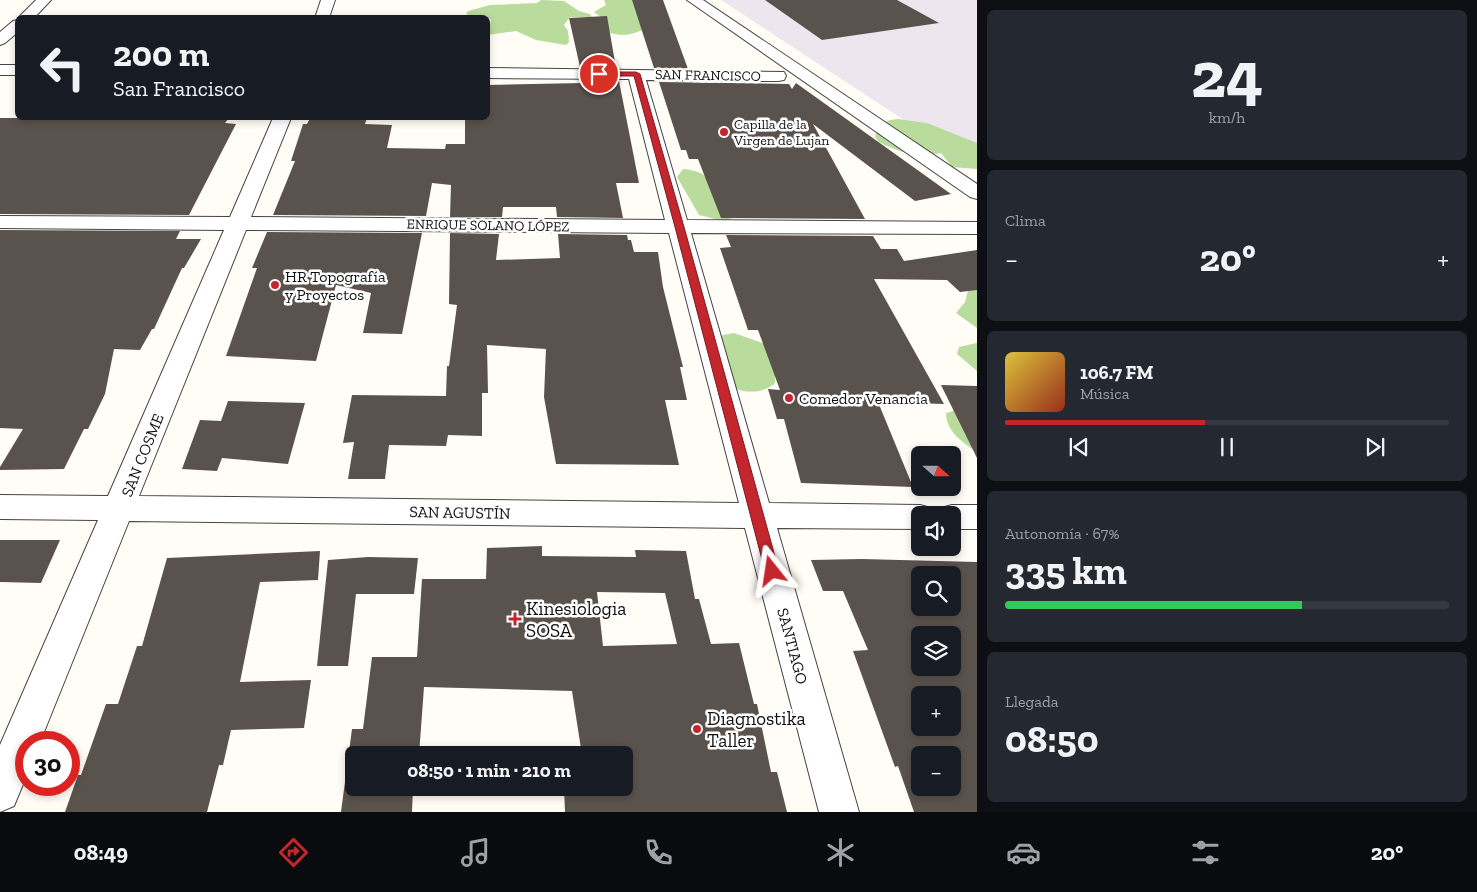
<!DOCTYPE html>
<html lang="es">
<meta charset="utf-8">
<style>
:root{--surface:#171b24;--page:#242831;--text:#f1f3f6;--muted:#9ea1a6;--line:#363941;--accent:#c4262e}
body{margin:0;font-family:"Zilla Slab",serif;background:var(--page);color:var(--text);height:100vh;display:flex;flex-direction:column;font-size:19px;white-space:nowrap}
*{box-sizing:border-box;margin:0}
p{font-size:16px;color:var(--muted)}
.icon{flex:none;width:28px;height:28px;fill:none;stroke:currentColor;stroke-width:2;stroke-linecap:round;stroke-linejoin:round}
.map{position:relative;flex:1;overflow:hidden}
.side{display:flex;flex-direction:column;gap:10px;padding:10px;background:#0d0f14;width:500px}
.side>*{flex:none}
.top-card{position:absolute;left:15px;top:15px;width:475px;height:105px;border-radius:8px;box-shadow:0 2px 8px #0003;background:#171b24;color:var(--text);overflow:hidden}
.needle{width:32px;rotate:111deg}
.tools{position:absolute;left:911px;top:446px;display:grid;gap:10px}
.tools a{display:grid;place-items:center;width:50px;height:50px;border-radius:8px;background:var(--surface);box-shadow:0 2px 8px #0003;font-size:25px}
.speed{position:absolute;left:15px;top:731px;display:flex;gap:10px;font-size:25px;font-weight:700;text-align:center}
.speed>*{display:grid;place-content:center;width:65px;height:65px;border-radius:50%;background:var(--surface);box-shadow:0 2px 8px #0003;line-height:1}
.speed .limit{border:8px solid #d22;background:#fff;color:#111}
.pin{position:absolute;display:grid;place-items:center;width:42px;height:42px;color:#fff;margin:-21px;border:2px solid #fff;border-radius:50%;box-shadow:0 1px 5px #0007}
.me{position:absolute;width:55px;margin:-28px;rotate:345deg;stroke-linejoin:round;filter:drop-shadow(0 0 4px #0008)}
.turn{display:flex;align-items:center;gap:18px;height:105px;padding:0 15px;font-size:22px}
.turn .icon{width:65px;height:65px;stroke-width:2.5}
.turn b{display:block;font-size:35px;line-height:42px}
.big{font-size:38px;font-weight:700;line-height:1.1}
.side .widget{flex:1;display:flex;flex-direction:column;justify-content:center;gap:8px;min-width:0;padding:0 18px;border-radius:8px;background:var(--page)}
.side .dial{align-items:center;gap:0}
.dial b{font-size:65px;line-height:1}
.song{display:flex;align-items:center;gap:15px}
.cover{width:60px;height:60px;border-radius:8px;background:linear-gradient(135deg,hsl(50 70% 55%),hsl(10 70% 35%))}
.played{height:5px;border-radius:2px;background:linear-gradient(90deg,var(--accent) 45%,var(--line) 45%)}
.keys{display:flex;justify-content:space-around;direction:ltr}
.heat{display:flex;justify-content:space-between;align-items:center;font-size:28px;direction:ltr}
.charge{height:8px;border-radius:4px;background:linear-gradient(90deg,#34c759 67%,var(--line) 0)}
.trip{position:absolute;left:345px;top:746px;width:288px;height:50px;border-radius:8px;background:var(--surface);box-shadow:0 2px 8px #0003;font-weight:700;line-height:50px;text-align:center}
.tabs{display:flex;height:80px;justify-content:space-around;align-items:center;background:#090b0e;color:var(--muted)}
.tabs .icon{width:35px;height:35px}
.tabs .current{color:var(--accent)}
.tabs b{font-size:22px;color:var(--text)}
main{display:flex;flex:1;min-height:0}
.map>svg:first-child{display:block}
.industrial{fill:#eee6ef}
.forest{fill:#b9dc9c}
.building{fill:#5a524d;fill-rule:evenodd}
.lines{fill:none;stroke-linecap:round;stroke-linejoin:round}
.street-casing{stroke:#444;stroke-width:2}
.street{fill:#fff;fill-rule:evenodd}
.route{fill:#c4262e;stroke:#7f191e}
.poi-dot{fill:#c4262e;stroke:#fff;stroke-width:2}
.labels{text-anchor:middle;stroke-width:5;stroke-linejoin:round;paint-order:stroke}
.far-street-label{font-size:14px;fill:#111;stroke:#fff}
.far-poi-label{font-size:14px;fill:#111;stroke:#fff;text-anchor:start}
.poi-label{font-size:16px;fill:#111;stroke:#fff;text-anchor:start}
.street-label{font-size:16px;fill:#111;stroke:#fff}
.near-poi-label{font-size:19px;fill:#111;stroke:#fff;text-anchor:start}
</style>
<main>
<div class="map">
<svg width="977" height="812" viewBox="0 0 977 812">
<rect width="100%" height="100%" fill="#fffdf5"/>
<!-- industrial -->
<polygon class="industrial" points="721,0 977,0 977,168"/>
<!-- forest -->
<g class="forest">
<polygon points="541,0 564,1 579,11 590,14 592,17 570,17 564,25 568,31 569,42 566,45 536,40 516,31 488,35 488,27 490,25 491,19 475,17 466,14 468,11 490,5 537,3"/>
<path d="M604,0H640L649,27C635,34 625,37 610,33L606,21L594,12L606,5Z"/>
<path d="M898,119L927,123L977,143V169L952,167L941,153C917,158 901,153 879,142L875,137L879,125L890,120Z"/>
<path d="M683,169C713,171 724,193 738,216L724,221L699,215L677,177Z"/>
<polygon points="977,277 977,328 956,313 965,302 970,283"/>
<path d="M734,333L768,345L782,370L775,377V383C740,416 653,344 734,333Z"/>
<polygon points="977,343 977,371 957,354 959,347"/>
<path d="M972,406L974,450C960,441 946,430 946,413Z"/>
</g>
<!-- building -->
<g class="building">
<polygon points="632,0 663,0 688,69 654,68"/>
<polygon points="765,0 897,0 939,23 822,40"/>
<polygon points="607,16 616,68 580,67 569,18"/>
<polygon points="582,81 619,81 639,183 616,183 623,218 557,217 556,207 503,207 502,217 450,217 451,185 432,183 426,216 273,215 295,161 291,161 303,124 307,124 310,118 367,118 365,124 392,125 387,148 445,149 446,144 465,144 465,118 488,118 488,85 583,83"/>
<polygon points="659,82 789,84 792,89 796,83 951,194 915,201 813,124 865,219 721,218 698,159 689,159 686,150 681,150"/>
<polygon points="0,118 229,118 225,123 236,124 189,215 0,214"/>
<polygon points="0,230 180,231 176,239 201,239 184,268 182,268 154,329 152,329 140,350 114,349 105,394 88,429 84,429 64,469 0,470 0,467 23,429 0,428"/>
<polygon points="267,232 422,233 402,334 363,333 371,293 336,285 316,361 226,356 257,268 252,268"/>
<polygon points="450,233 499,234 496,260 560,258 558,234 627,235 628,240 631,240 634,252 658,252 663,287 683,367 680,367 687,400 665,400 679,465 556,464 544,397 546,349 487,345 488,393 482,393 482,436 448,435 446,446 389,445 385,479 348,479 354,442 343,443 352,395 446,396 447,366 449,366 457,305 449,304"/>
<polygon points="726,235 873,236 881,249 897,249 904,261 977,250 977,290 960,292 947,280 874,279 944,404 878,402 913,487 801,483 784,419 777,419 768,389 780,390 758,330 748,330 720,248 731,247"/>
<polygon points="941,385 977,386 977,458"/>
<polygon points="228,401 305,403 288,464 222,458 217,471 182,469 200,420 221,421"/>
<polygon points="0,540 60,540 41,583 0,582"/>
<path d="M542,546V556L636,557L635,550L686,551L695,599H699L711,644L739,643L754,704H757L771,772H777L787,812H565L564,788H624V755H582L572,691L424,687L419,755H354V788H413L412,812H341L352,729H363L372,657H417L422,579H486L487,548ZM597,592L665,593L677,644L603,646Z"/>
<polygon points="320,551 318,580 260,582 240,682 311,680 304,728 231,730 223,765 219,765 207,812 65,812 78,775 81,775 106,704 118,704 137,646 142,646 167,558"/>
<polygon points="368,557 418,558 414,594 356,594 348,666 317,666 328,560"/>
<path d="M862,559L977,562V812H914L898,766L895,767L853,651L868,650L843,591H823L811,560ZM920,575H952V608H920ZM920,635H952V668H920ZM920,695H952V728H920ZM920,755H952V788H920Z"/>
</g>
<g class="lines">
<!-- street casing -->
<g class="street-casing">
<g id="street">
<polygon points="36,0 51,0 34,18 18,18"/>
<polygon points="321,0 335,0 329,18 315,18"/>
<polygon points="687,0 703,0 977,184 977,199 970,197"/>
<polygon points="18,20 18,32 5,43 0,45 0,32 13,21"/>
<rect x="0" y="65" width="18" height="10"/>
<path d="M488,68L784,72L786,76L784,80L778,81L646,80L687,220L977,222V234L691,233L769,503L920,505L931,508L935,515H920V529L777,528L859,812H819L745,528L129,521L40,742H26V777L14,806L0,812V745L98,520L0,519V495L108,496L224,230L0,228V216L230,217L273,118H291L251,217L665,220L629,79L488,78ZM246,230L669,233L739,503L139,496Z"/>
<polygon points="952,505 977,505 977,529 952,529 952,515 937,515 941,508"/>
</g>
</g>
<!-- street -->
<use href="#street" class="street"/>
</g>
<!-- route -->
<polygon class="route" points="636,72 640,74 684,227 779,571 777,575 772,577 767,575 765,571 675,227 634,76 599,76 596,74 599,72"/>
<!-- markers -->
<g class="poi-dot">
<circle cx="724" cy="132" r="5"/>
<circle cx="275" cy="285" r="5"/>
<circle cx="789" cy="398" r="5"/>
<path d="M512.5 611.5h5v5h5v5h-5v5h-5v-5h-5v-5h5z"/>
<circle cx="697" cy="729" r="5"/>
</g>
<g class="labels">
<!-- far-street labels -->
<g class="far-street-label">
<text transform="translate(708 75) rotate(1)" y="5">SAN FRANCISCO</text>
<text transform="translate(488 225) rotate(1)" y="5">ENRIQUE SOLANO LÓPEZ</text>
</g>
<!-- far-poi labels -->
<g class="far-poi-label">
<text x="734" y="129">Capilla de la<tspan x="734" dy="16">Virgen de Lujan</tspan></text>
</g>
<!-- poi labels -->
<g class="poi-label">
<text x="285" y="282">HR Topografía<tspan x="285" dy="18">y Proyectos</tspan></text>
<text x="799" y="404">Comedor Venancia</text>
</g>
<!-- street labels -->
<g class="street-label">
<text transform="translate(142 455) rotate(-68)" y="6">SAN COSME</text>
<text transform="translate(460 512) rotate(1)" y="6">SAN AGUSTÍN</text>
<text transform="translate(793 646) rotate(75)" y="6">SANTIAGO</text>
</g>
<!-- near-poi labels -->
<g class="near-poi-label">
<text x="526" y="615">Kinesiologia<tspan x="526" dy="22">SOSA</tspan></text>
<text x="707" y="725">Diagnostika<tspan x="707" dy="22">Taller</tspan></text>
</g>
</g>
</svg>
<div class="tools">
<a><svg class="needle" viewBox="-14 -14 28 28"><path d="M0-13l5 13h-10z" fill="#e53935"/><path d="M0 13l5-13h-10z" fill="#9ea1a6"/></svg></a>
<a><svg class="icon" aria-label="sound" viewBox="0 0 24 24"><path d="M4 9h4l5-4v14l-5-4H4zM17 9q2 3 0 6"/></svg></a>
<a><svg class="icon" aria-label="search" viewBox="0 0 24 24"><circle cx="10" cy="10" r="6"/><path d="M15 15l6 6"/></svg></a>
<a><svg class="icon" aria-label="layers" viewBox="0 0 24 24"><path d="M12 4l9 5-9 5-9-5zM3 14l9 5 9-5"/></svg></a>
<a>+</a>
<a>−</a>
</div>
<div class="speed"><div class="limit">30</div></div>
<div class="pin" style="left:599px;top:74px;background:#d93025"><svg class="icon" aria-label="arrive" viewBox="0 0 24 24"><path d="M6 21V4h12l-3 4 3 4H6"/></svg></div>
<svg class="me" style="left:772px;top:571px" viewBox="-20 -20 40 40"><path d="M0-17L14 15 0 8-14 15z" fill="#c4262e" stroke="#fff" stroke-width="4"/></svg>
<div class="trip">08:50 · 1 min · 210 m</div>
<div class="top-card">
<div class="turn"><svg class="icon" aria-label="left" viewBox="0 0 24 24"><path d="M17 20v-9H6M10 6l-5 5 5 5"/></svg><div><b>200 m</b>San Francisco</div></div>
</div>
</div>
<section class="side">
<div class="widget dial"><b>24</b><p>km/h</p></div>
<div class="widget"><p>Clima</p>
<div class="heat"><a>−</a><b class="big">20°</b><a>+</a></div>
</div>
<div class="widget">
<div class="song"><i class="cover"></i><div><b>106.7 FM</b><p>Música</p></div></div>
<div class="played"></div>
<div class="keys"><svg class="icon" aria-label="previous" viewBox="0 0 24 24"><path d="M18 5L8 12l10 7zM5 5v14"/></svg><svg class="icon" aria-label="pause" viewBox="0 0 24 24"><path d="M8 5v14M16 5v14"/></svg><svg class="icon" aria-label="next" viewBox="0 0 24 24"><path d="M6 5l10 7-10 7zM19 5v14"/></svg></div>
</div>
<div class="widget"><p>Autonomía · 67%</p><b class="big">335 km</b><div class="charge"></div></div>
<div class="widget"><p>Llegada</p><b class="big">08:50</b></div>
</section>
</main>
<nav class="tabs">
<b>08:49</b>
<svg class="icon current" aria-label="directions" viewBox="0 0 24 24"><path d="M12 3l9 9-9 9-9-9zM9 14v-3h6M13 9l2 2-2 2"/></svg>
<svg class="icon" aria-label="music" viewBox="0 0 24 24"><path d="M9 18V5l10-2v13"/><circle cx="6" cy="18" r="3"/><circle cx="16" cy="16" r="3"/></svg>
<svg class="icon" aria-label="phone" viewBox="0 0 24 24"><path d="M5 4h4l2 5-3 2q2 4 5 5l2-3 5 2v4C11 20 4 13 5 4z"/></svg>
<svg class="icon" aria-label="climate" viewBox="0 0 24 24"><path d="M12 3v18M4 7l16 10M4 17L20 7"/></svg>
<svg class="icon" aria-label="car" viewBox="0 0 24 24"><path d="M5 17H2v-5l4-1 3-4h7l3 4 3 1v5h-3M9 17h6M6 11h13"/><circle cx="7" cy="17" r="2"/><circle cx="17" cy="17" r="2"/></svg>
<svg class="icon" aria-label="filters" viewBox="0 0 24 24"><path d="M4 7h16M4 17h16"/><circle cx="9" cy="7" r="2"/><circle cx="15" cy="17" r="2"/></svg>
<b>20°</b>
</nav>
